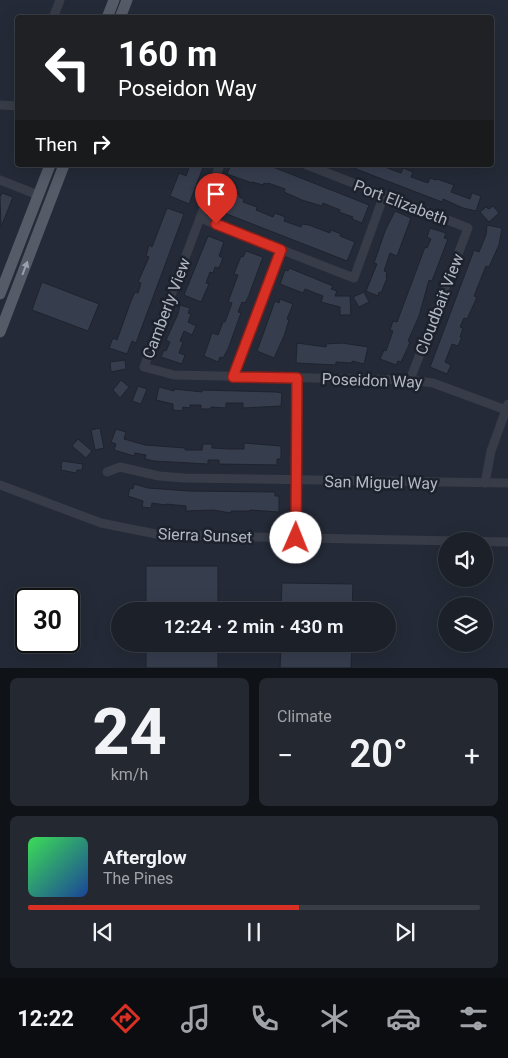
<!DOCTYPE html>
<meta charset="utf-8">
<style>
:root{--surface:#1b2029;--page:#242831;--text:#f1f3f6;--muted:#a0a3a8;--line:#393e46;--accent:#d93025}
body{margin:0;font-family:Roboto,sans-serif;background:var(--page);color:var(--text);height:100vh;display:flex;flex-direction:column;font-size:19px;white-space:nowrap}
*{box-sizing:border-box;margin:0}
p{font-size:16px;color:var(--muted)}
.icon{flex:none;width:28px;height:28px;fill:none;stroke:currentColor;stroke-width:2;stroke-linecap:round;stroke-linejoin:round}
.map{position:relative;height:668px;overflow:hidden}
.details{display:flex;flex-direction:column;gap:10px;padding:10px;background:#0f1217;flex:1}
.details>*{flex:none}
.guide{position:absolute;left:15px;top:15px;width:479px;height:152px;border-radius:5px;box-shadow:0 5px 20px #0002,0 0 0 1px var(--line);background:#202124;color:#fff;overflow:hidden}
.buttons{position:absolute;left:438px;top:532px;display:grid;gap:10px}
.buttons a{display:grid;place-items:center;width:55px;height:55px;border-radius:50%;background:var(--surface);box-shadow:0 5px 20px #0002,0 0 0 1px var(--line);font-size:25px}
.speed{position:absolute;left:15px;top:588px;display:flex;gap:10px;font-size:25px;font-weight:700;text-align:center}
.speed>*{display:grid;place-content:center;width:65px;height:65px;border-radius:50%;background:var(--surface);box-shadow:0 5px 20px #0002,0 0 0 1px var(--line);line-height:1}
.speed .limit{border:2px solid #111;border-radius:8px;background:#fff;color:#111}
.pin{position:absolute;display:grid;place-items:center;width:42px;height:42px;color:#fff;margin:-51px -21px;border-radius:50% 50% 50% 0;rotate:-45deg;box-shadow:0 0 5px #0007}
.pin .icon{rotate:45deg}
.me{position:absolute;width:55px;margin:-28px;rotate:1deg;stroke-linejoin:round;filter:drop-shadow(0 0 4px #0008)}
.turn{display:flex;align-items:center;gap:18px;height:105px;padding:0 20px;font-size:22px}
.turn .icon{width:65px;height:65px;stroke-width:2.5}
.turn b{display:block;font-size:35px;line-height:42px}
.then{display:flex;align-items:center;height:48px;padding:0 20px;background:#0003;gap:10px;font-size:19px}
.big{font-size:38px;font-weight:600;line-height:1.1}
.details .tile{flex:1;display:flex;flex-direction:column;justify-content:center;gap:8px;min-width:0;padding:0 18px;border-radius:8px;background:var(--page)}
.details .dial{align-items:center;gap:0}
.dial b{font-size:65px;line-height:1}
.song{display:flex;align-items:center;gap:15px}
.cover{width:60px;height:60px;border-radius:8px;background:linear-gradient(135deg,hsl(130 70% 55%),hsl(220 70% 35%))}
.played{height:5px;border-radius:2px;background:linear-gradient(90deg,var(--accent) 60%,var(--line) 60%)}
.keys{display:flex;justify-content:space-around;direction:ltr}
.heat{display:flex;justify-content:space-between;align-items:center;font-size:28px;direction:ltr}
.details .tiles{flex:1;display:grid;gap:10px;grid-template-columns:1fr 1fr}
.tile:last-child{grid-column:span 2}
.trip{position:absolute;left:111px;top:602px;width:285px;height:50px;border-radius:25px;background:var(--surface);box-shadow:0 5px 20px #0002,0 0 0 1px var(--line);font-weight:600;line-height:50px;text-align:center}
.menu{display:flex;height:80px;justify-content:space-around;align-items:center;background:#0b0d10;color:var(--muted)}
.menu .icon{width:35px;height:35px}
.menu .active{color:var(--accent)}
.menu b{font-size:22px;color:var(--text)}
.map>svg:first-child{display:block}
.building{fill:#363d4d;stroke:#1e232e}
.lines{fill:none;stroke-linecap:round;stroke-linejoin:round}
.minor{stroke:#373c48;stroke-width:9}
.major{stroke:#555b67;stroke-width:11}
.oneway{fill:#9ba0ad}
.route-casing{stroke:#8d1f18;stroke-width:12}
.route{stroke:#d93025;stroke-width:9}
.labels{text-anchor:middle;stroke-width:5;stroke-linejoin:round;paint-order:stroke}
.street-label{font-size:16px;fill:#b2b7c4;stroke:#1c212c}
</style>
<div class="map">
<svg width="508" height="668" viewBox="0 0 508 668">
<rect width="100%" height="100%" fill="#242a37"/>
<!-- building -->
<g class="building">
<polygon points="190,165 204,165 189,204 170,196 179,173 186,176"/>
<polygon points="231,165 268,165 369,205 362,223 352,219 353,217 339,212 340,210 323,203 322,206 302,200 284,192 285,189 268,183 267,184 264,183 263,185 252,182 252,183 227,174"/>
<polygon points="358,165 386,165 385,167 401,173 403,168 413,172 411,177 428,183 430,178 436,180 437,179 454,185 451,192 470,199 472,193 481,196 476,211 463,208 443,199 442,202 356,169"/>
<polygon points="220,192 233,197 235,193 240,195 239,197 244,199 243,202 257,207 256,210 273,217 275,213 285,217 284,221 301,227 302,224 309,225 330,233 331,230 341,234 340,236 355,242 347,261 214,209"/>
<polygon points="2,193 13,197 1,227 0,197"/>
<polygon points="493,206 499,213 489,222 480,212 486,207 489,209"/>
<polygon points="167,208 184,214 136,343 132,341 127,354 109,348 113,338 117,340 131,301 135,292 138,293 141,283 138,282 149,257 146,256 149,245 152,247"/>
<polygon points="395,211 411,218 397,256 390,253 384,271 387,272 386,277 387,278 381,293 379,292 378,296 366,291 377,264 374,263 385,231"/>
<polygon points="487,225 502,228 499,245 489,267 486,266 474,296 477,297 473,306 467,319 464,318 460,327 463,328 460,337 462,337 458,346 452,344 445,362 451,365 447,374 430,367 474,250 479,252 486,235"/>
<polygon points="430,228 446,233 444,238 448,239 432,281 429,280 419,316 408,341 410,342 408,347 401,362 398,361 396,365 380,359 384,350 386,351 393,331 390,330 393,321 397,322 425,247 427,248 431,239 427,237"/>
<polygon points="208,236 224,242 219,256 223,258 219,268 215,267 213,273 210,272 206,283 209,284 201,302 184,295"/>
<polygon points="246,251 263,257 249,295 245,303 242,302 238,312 241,313 228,349 223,358 220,357 218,362 204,356 212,333 218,335 223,322 225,322 232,303 228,302 238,275 234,274 241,256 243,257"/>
<polygon points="289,268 333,286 331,289 337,291 335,296 350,296 351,315 340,315 340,307 321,302 323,296 305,289 303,293 280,284 285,270 288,271"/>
<polygon points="42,282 99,304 88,331 32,310"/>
<polygon points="364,292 369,302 359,307 353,297"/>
<polygon points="280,299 293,304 287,319 289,320 284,336 274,358 257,351 275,301 279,303"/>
<polygon points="180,305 190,308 188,313 191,314 188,322 196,326 192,335 184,331 180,341 183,342 179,353 185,355 182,364 161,357 164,350 166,351 170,342 166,340 178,314"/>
<polygon points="297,343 326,347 326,344 342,343 368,347 364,364 352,361 352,363 336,362 336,365 296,363"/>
<polygon points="125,360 126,369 111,372 110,362"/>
<polygon points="121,380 129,387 120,398 113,390"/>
<polygon points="138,386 147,389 141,404 132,401"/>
<polygon points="159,387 174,391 174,389 202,392 202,390 276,392 282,393 281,406 243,408 243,403 226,403 226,408 211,407 211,409 201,409 201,405 190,405 190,408 183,407 182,411 173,410 173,404 156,400"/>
<polygon points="100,428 104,448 95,450 91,430"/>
<polygon points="116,429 126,432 124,439 145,445 185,448 185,450 202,450 203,444 212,444 212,448 229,449 244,449 244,443 281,446 281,459 277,459 277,465 219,464 219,460 208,460 208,464 154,461 145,459 146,455 135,453 134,456 114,450 116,444 111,442"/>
<polygon points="78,439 92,451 86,458 72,446"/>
<polygon points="62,461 83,464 82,470 77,470 76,473 61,470"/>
<polygon points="134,484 148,488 189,491 275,492 275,496 279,496 279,512 250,510 250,511 231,511 231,513 213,510 186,511 186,506 166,504 166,505 152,503 151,508 142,507 143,501 128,496 130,488 133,489"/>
<rect x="146" y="566" width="72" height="45"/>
<polygon points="282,583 353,584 352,611 281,611"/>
<rect x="146" y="644" width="72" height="24"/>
<polygon points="281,644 352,644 351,668 280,668"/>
</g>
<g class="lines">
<!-- minor -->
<g class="minor">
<polyline points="53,18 60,0"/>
<polyline points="0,105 18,106"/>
<polyline points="220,165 144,367 174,375 410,380 433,383 506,410"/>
<polyline points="307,165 468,228 410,380"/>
<polyline points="0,180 38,195"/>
<polyline points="200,218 354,278 384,195"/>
<polyline points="233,377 281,250"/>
<polyline points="107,472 120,467 159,476 184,478 508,483"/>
<polyline points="485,483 491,451 508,404"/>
<polyline points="0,485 101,523 161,535 508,542"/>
<polyline points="296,537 297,378"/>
</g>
<!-- major -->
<g class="major">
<polyline points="107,18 114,0"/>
<polyline points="120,18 127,0"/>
<polyline points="0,294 50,165"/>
<polyline points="0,332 64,165"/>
</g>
</g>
<!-- one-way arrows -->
<defs><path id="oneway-solid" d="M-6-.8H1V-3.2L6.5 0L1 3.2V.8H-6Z" transform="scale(1.25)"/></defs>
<use class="oneway" href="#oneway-solid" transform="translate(25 268) rotate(-69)"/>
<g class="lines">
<!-- route casing -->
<g class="route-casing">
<polyline id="route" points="216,224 281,250 233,377 297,378 296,538"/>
</g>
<!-- route -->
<use href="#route" class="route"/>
</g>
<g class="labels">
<!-- street labels -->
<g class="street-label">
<text transform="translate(401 202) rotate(21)" y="6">Port Elizabeth</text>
<text transform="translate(439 304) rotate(-69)" y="6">Cloudbait View</text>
<text transform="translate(166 308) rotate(-69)" y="6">Camberly View</text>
<text transform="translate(372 380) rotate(2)" y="6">Poseidon Way</text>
<text transform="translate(381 482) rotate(1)" y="6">San Miguel Way</text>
<text transform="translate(205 535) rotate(2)" y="6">Sierra Sunset</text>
</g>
</g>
</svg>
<div class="buttons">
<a><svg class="icon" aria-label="sound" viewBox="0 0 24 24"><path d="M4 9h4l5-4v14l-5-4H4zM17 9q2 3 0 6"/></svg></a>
<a><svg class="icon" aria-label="layers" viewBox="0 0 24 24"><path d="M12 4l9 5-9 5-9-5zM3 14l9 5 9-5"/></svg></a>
</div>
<div class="speed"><div class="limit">30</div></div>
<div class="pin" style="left:216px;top:224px;background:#d93025"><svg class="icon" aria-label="arrive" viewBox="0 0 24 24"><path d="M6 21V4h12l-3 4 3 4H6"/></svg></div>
<svg class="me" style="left:296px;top:538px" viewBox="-20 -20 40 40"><circle r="19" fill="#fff"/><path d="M0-13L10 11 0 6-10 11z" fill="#d93025"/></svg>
<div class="trip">12:24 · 2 min · 430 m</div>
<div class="guide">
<div class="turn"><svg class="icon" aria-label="left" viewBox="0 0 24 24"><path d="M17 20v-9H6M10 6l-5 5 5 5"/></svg><div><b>160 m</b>Poseidon Way</div></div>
<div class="then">Then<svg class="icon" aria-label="right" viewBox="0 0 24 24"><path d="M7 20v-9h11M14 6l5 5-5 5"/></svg></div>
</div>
</div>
<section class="details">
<div class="tiles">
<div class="tile dial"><b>24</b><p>km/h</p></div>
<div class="tile"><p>Climate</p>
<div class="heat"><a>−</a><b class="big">20°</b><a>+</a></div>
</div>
<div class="tile">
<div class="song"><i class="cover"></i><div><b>Afterglow</b><p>The Pines</p></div></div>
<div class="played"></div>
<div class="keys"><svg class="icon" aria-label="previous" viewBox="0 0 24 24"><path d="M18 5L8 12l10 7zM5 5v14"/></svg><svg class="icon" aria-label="pause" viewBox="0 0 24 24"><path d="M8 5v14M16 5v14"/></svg><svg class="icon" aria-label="next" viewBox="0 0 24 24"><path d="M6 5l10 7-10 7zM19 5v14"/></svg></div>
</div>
</div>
</section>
<nav class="menu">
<b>12:22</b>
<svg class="icon active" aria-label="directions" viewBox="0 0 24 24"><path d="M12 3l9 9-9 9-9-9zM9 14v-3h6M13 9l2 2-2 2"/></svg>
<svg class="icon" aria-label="music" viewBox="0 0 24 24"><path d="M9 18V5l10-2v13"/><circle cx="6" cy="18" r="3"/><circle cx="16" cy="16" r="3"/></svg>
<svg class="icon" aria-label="phone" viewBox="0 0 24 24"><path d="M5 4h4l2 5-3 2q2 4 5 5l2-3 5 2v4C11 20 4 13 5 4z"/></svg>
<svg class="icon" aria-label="climate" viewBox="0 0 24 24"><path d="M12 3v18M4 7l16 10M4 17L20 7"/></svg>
<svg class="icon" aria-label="car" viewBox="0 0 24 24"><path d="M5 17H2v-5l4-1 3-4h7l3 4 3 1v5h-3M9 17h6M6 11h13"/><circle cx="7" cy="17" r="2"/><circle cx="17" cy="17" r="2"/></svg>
<svg class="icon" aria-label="filters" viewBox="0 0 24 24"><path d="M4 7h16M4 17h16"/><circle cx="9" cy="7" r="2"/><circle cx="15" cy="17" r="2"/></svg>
</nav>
